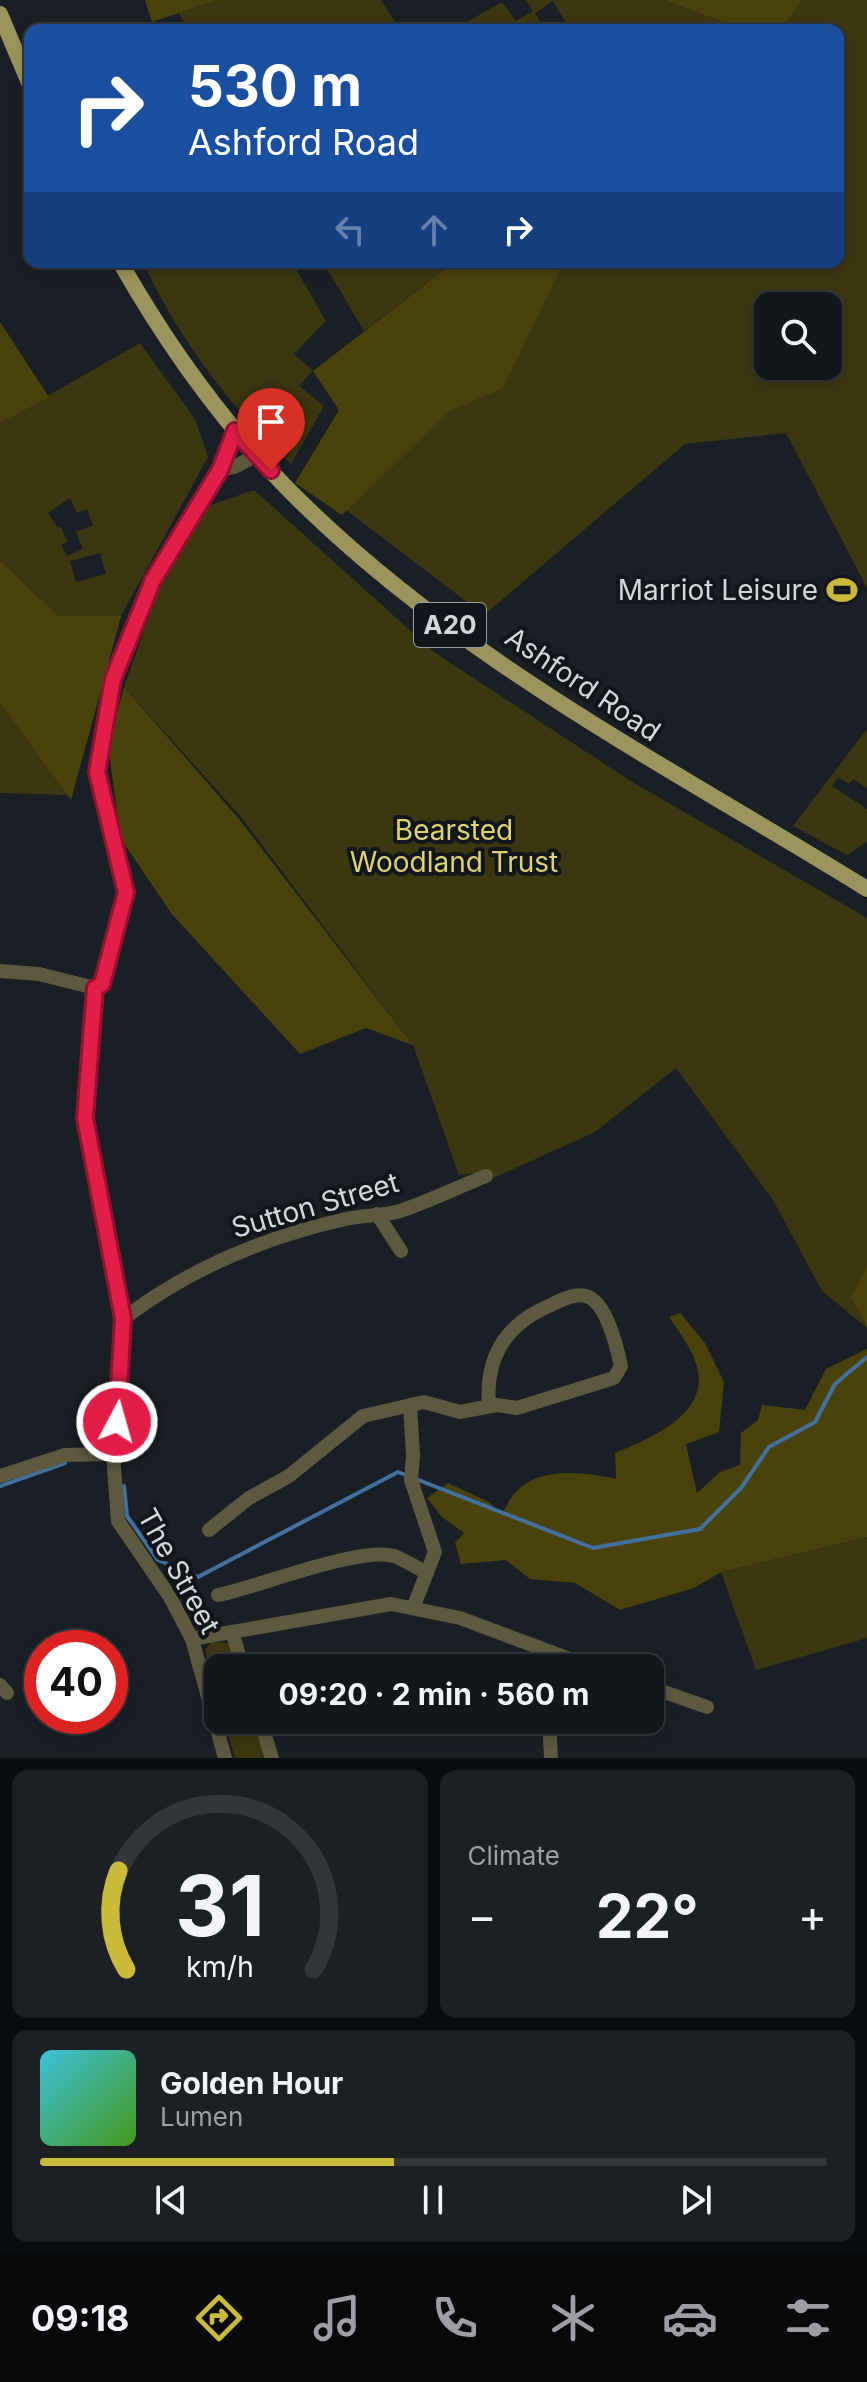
<!DOCTYPE html>
<meta charset="utf-8">
<style>
:root{--surface:#13171c;--page:#1c2025;--text:#f1f3f6;--muted:#9d9fa3;--line:#32363b;--accent:#caba3a}
body{margin:0;font-family:Inter,sans-serif;background:var(--page);color:var(--text);height:100vh;display:flex;flex-direction:column;font-size:30px;white-space:nowrap}
*{box-sizing:border-box;margin:0}
p{font-size:26px;color:var(--muted)}
.icon{flex:none;width:44px;height:44px;fill:none;stroke:currentColor;stroke-width:2;stroke-linecap:round;stroke-linejoin:round}
.map{position:relative;height:1758px;overflow:hidden}
.details{display:flex;flex-direction:column;gap:12px;padding:12px;background:#0a0d0f;flex:1}
.details>*{flex:none}
.hud{position:absolute;left:24px;top:24px;width:820px;height:244px;border-radius:16px;box-shadow:0 4px 12px #0003,0 0 0 2px var(--line);background:#1a4fa0;color:#fff;overflow:hidden}
.controls{position:absolute;left:754px;top:292px;display:grid;gap:16px}
.controls a{display:grid;place-items:center;width:88px;height:88px;border-radius:16px;background:var(--surface);box-shadow:0 4px 12px #0003,0 0 0 2px var(--line);font-size:40px}
.speed{position:absolute;left:24px;top:1630px;display:flex;gap:16px;font-size:40px;font-weight:700;text-align:center}
.speed>*{display:grid;place-content:center;width:104px;height:104px;border-radius:50%;background:var(--surface);box-shadow:0 4px 12px #0003,0 0 0 2px var(--line);line-height:1}
.speed .limit{border:12px solid #d22;background:#fff;color:#111}
.pin{position:absolute;display:grid;place-items:center;width:68px;height:68px;color:#fff;margin:-82px -34px;border-radius:50% 50% 50% 0;rotate:-45deg;box-shadow:0 0 8px #0007}
.pin .icon{rotate:45deg}
.me{position:absolute;width:88px;margin:-44px;rotate:6deg;stroke-linejoin:round;filter:drop-shadow(0 0 6px #0008)}
.turn{display:flex;align-items:center;gap:28px;height:168px;padding:0 32px;font-size:36px}
.turn .icon{width:104px;height:104px;stroke-width:2.5}
.turn b{display:block;font-size:56px;line-height:68px}
.lanes{display:flex;align-items:center;height:76px;padding:0 32px;background:#0003;justify-content:center;gap:40px;direction:ltr}
.lanes .off{opacity:.35}
.big{font-size:60px;font-weight:700;line-height:1.1}
.details .card{flex:1;display:flex;flex-direction:column;justify-content:center;gap:12px;min-width:0;padding:0 28px;border-radius:16px;background:var(--page)}
.details .dial{align-items:center;gap:0}
.dial svg{height:208px;overflow:visible;fill:none;stroke:var(--line);stroke-width:7;stroke-linecap:round;text-anchor:middle}
.dial text{fill:var(--text);stroke:none}
.song{display:flex;align-items:center;gap:24px}
.cover{width:96px;height:96px;border-radius:12px;background:linear-gradient(135deg,hsl(190 70% 55%),hsl(100 70% 35%))}
.played{height:8px;border-radius:4px;background:linear-gradient(90deg,var(--accent) 45%,var(--line) 45%)}
.keys{display:flex;justify-content:space-around;direction:ltr}
.heat{display:flex;justify-content:space-between;align-items:center;font-size:44px;direction:ltr}
.details .tiles{flex:1;display:grid;gap:12px;grid-template-columns:1fr 1fr}
.card:last-child{grid-column:span 2}
.trip{position:absolute;left:204px;top:1654px;width:460px;height:80px;border-radius:16px;background:var(--surface);box-shadow:0 4px 12px #0003,0 0 0 2px var(--line);font-weight:700;line-height:80px;text-align:center}
.tab-bar{display:flex;height:128px;justify-content:space-around;align-items:center;background:#08090b;color:var(--muted)}
.tab-bar .icon{width:56px;height:56px}
.tab-bar .active{color:var(--accent)}
.tab-bar b{font-size:36px;color:var(--text)}
.map>svg:first-child{display:block}
.green{fill:#3c3711;fill-rule:evenodd}
.forest{fill:#49420c}
.lines{fill:none;stroke-linecap:round;stroke-linejoin:round}
.stream{stroke:#42719f;stroke-width:4}
.minor{stroke:#5c593f;stroke-width:14}
.major{stroke:#9b945c;stroke-width:16}
.route-casing{stroke:#92132f;stroke-width:20}
.route{stroke:#e11d48;stroke-width:14}
.labels{text-anchor:middle;stroke-width:8;stroke-linejoin:round;paint-order:stroke}
.shield{fill:#10161c;stroke:#989da2;stroke-width:2}
.shield-label{font-size:26px;font-weight:bold;fill:#d3d7db}
.poi-label{font-size:28px;fill:#d3d7db;stroke:#10161c;text-anchor:end}
.street-label{font-size:28px;fill:#d3d7db;stroke:#10161c}
.park-label{font-size:28px;fill:#dfd271;stroke:#10161c}
</style>
<div class="map">
<svg width="867" height="1758" viewBox="0 0 867 1758">
<rect width="100%" height="100%" fill="#191f25"/>
<!-- green -->
<g class="green">
<polygon points="217,0 381,0 400,30 188,30 179,13"/>
<path d="M526,0H664L720,21L698,0H867V588L786,433L685,444L484,615L308,481L523,262H838V30H719L720,26L716,30H570L553,1L535,13L545,30H453L502,2L516,21L533,11ZM768,306H828V366H768Z"/>
<path d="M143,262H292L326,321L294,354L313,371L299,386L324,406L291,464C231,409 177,336 143,262ZM277,422L299,441L286,457L268,442Z"/>
<polygon points="323,262 454,262 364,331"/>
<path d="M140,343L195,419L208,457L121,616L88,737L0,561V423ZM70,498L77,513L87,509L93,525L76,532L83,549L67,556L61,545L68,542L61,527L58,528L48,513ZM100,553L106,574L76,582L70,561Z"/>
<polygon points="254,490 434,652 629,780 867,918 867,1328 822,1291 773,1200 676,1068 595,1132 487,1181 484,1172 459,1175 413,1045 241,817 124,687 163,577 202,508"/>
<polygon points="0,701 69,795 0,793"/>
<polygon points="867,729 867,788 853,779 849,784 838,777 832,786 867,809 867,842 847,855 793,826"/>
<polygon points="867,1537 867,1638 756,1670 721,1572"/>
<polygon points="212,1642 230,1643 240,1668 218,1668 218,1699 205,1650"/>
<polygon points="224,1720 256,1720 267,1758 235,1758"/>
</g>
<!-- forest -->
<g class="forest">
<polygon points="145,0 217,0 152,22"/>
<polygon points="664,0 802,0 781,30 716,30 723,22"/>
<polygon points="454,262 564,262 503,388 450,411 342,515 295,483 339,410 313,371"/>
<polygon points="0,322 49,397 0,423"/>
<polygon points="0,561 58,616 121,616 71,800 0,702"/>
<polygon points="124,687 239,819 413,1045 366,1028 300,1054 171,913 121,839 108,746"/>
<polygon points="867,1267 867,1326 851,1297"/>
<path d="M680,1313L705,1343L724,1382L719,1432L686,1444L697,1493L720,1472L740,1465L741,1433L758,1420L762,1405L805,1410L826,1369L867,1349V1537L721,1572L694,1588L620,1610L575,1583L530,1579L506,1560L461,1564L455,1543L464,1533L442,1517L427,1498L448,1483L489,1502L501,1515C506,1508 509,1499 515,1493C539,1466 585,1472 616,1479L615,1453C647,1440 706,1416 698,1372C695,1352 680,1334 669,1317Z"/>
</g>
<g class="lines">
<!-- stream -->
<g class="stream">
<polyline points="0,1486 65,1463"/>
<polyline points="124,1486 127,1516 158,1560 198,1577 398,1472 593,1548 700,1529 741,1488 769,1447 815,1422 835,1384 867,1357"/>
</g>
<!-- minor -->
<g class="minor">
<polyline points="220,470 234,467 257,455"/>
<polyline points="0,971 39,974 95,988"/>
<polyline points="377,1214 401,1251"/>
<path d="M123,1319C190,1268 264,1237 346,1219C363,1215 384,1216 400,1211C430,1201 458,1187 486,1176"/>
<polyline points="410,1405 413,1456 411,1480 435,1552 413,1608"/>
<polyline points="0,1476 65,1455 113,1454"/>
<path d="M209,1530L249,1498L289,1476L363,1416L424,1402L460,1412L497,1405L517,1408L614,1378L621,1366C617,1348 607,1302 586,1296C574,1293 561,1300 551,1305C505,1324 485,1358 489,1406"/>
<path d="M218,1595C258,1587 360,1546 394,1556C405,1560 417,1568 427,1573"/>
<polyline points="233,1635 243,1668"/>
<polyline points="192,1639 391,1604 460,1618 594,1668"/>
<polyline points="539,1668 542,1650"/>
<polyline points="0,1685 7,1693"/>
<polyline points="650,1687 707,1707"/>
<polyline points="260,1720 272,1758"/>
<polyline points="549,1720 551,1758"/>
<polyline points="225,1758 192,1639 170,1597 118,1521 113,1454 121,1390 123,1319 85,1118 95,988 102,984 126,892 97,772 113,679 153,580 220,470 235,431"/>
</g>
<!-- major -->
<g class="major">
<polyline points="0,14 30,85"/>
<path d="M120,262C166,343 220,419 285,486C451,656 667,765 867,889"/>
</g>
</g>
<g class="lines">
<!-- route casing -->
<g class="route-casing">
<polyline id="route" points="117,1422 123,1319 85,1118 95,988 102,984 126,892 97,772 113,679 153,580 220,470 235,431 271,470"/>
</g>
<!-- route -->
<use href="#route" class="route"/>
</g>
<!-- icons -->
<defs>
<g id="stadium-bare" transform="scale(2.4)"><path d="M0-5a6.5 5 0 1 0 0 10a6.5 5 0 1 0 0-10ZM-3.5-1.8h7v3.6h-7Z" fill="#caba3a" stroke="#10161c" stroke-width="2.5" paint-order="stroke"/></g>
</defs>
<g fill-rule="evenodd">
<use href="#stadium-bare" x="842" y="590"/>
</g>
<g class="labels">
<!-- shield labels -->
<rect class="shield" x="414" y="603" width="72" height="44" rx="6"/>
<g class="shield-label">
<text x="450" y="634">A20</text>
</g>
<!-- poi labels -->
<g class="poi-label">
<text x="818" y="600">Marriot Leisure</text>
</g>
<!-- street labels -->
<g class="street-label">
<text transform="translate(583 684) rotate(34)" y="10">Ashford Road</text>
<text transform="translate(315 1205) rotate(-16)" y="10">Sutton Street</text>
<text transform="translate(179 1571) rotate(61)" y="10">The Street</text>
</g>
<!-- park labels -->
<g class="park-label">
<text x="454" y="840">Bearsted<tspan x="454" dy="32">Woodland Trust</tspan></text>
</g>
</g>
</svg>
<div class="controls">
<a><svg class="icon" aria-label="search" viewBox="0 0 24 24"><circle cx="10" cy="10" r="6"/><path d="M15 15l6 6"/></svg></a>
</div>
<div class="speed"><div class="limit">40</div></div>
<div class="pin" style="left:271px;top:470px;background:#d93025"><svg class="icon" aria-label="arrive" viewBox="0 0 24 24"><path d="M6 21V4h12l-3 4 3 4H6"/></svg></div>
<svg class="me" style="left:117px;top:1422px" viewBox="-20 -20 40 40"><circle r="17" fill="#e11d48" stroke="#fff" stroke-width="3"/><path d="M0-11L8 9 0 5-8 9z" fill="#fff"/></svg>
<div class="trip">09:20 · 2 min · 560 m</div>
<div class="hud">
<div class="turn"><svg class="icon" aria-label="right" viewBox="0 0 24 24"><path d="M7 20v-9h11M14 6l5 5-5 5"/></svg><div><b>530 m</b>Ashford Road</div></div>
<div class="lanes"><svg class="icon off" aria-label="left" viewBox="0 0 24 24"><path d="M17 20v-9H6M10 6l-5 5 5 5"/></svg><svg class="icon off" aria-label="ahead" viewBox="0 0 24 24"><path d="M12 20V5M6 11l6-6 6 6"/></svg><svg class="icon" aria-label="right" viewBox="0 0 24 24"><path d="M7 20v-9h11M14 6l5 5-5 5"/></svg></div>
</div>
</div>
<section class="details">
<div class="tiles">
<div class="card dial"><svg viewBox="0 0 100 80">
<path d="M14 69A42 42 0 1 1 86 69"/>
<path d="M14 69A42 42 0 0 1 11 31" stroke="#caba3a"/>
<text x="50" y="56" font-size="32" font-weight="700">31</text>
<text x="50" y="72" font-size="11">km/h</text>
</svg></div>
<div class="card"><p>Climate</p>
<div class="heat"><a>−</a><b class="big">22°</b><a>+</a></div>
</div>
<div class="card">
<div class="song"><i class="cover"></i><div><b>Golden Hour</b><p>Lumen</p></div></div>
<div class="played"></div>
<div class="keys"><svg class="icon" aria-label="previous" viewBox="0 0 24 24"><path d="M18 5L8 12l10 7zM5 5v14"/></svg><svg class="icon" aria-label="pause" viewBox="0 0 24 24"><path d="M8 5v14M16 5v14"/></svg><svg class="icon" aria-label="next" viewBox="0 0 24 24"><path d="M6 5l10 7-10 7zM19 5v14"/></svg></div>
</div>
</div>
</section>
<nav class="tab-bar">
<b>09:18</b>
<svg class="icon active" aria-label="directions" viewBox="0 0 24 24"><path d="M12 3l9 9-9 9-9-9zM9 14v-3h6M13 9l2 2-2 2"/></svg>
<svg class="icon" aria-label="music" viewBox="0 0 24 24"><path d="M9 18V5l10-2v13"/><circle cx="6" cy="18" r="3"/><circle cx="16" cy="16" r="3"/></svg>
<svg class="icon" aria-label="phone" viewBox="0 0 24 24"><path d="M5 4h4l2 5-3 2q2 4 5 5l2-3 5 2v4C11 20 4 13 5 4z"/></svg>
<svg class="icon" aria-label="climate" viewBox="0 0 24 24"><path d="M12 3v18M4 7l16 10M4 17L20 7"/></svg>
<svg class="icon" aria-label="car" viewBox="0 0 24 24"><path d="M5 17H2v-5l4-1 3-4h7l3 4 3 1v5h-3M9 17h6M6 11h13"/><circle cx="7" cy="17" r="2"/><circle cx="17" cy="17" r="2"/></svg>
<svg class="icon" aria-label="filters" viewBox="0 0 24 24"><path d="M4 7h16M4 17h16"/><circle cx="9" cy="7" r="2"/><circle cx="15" cy="17" r="2"/></svg>
</nav>
